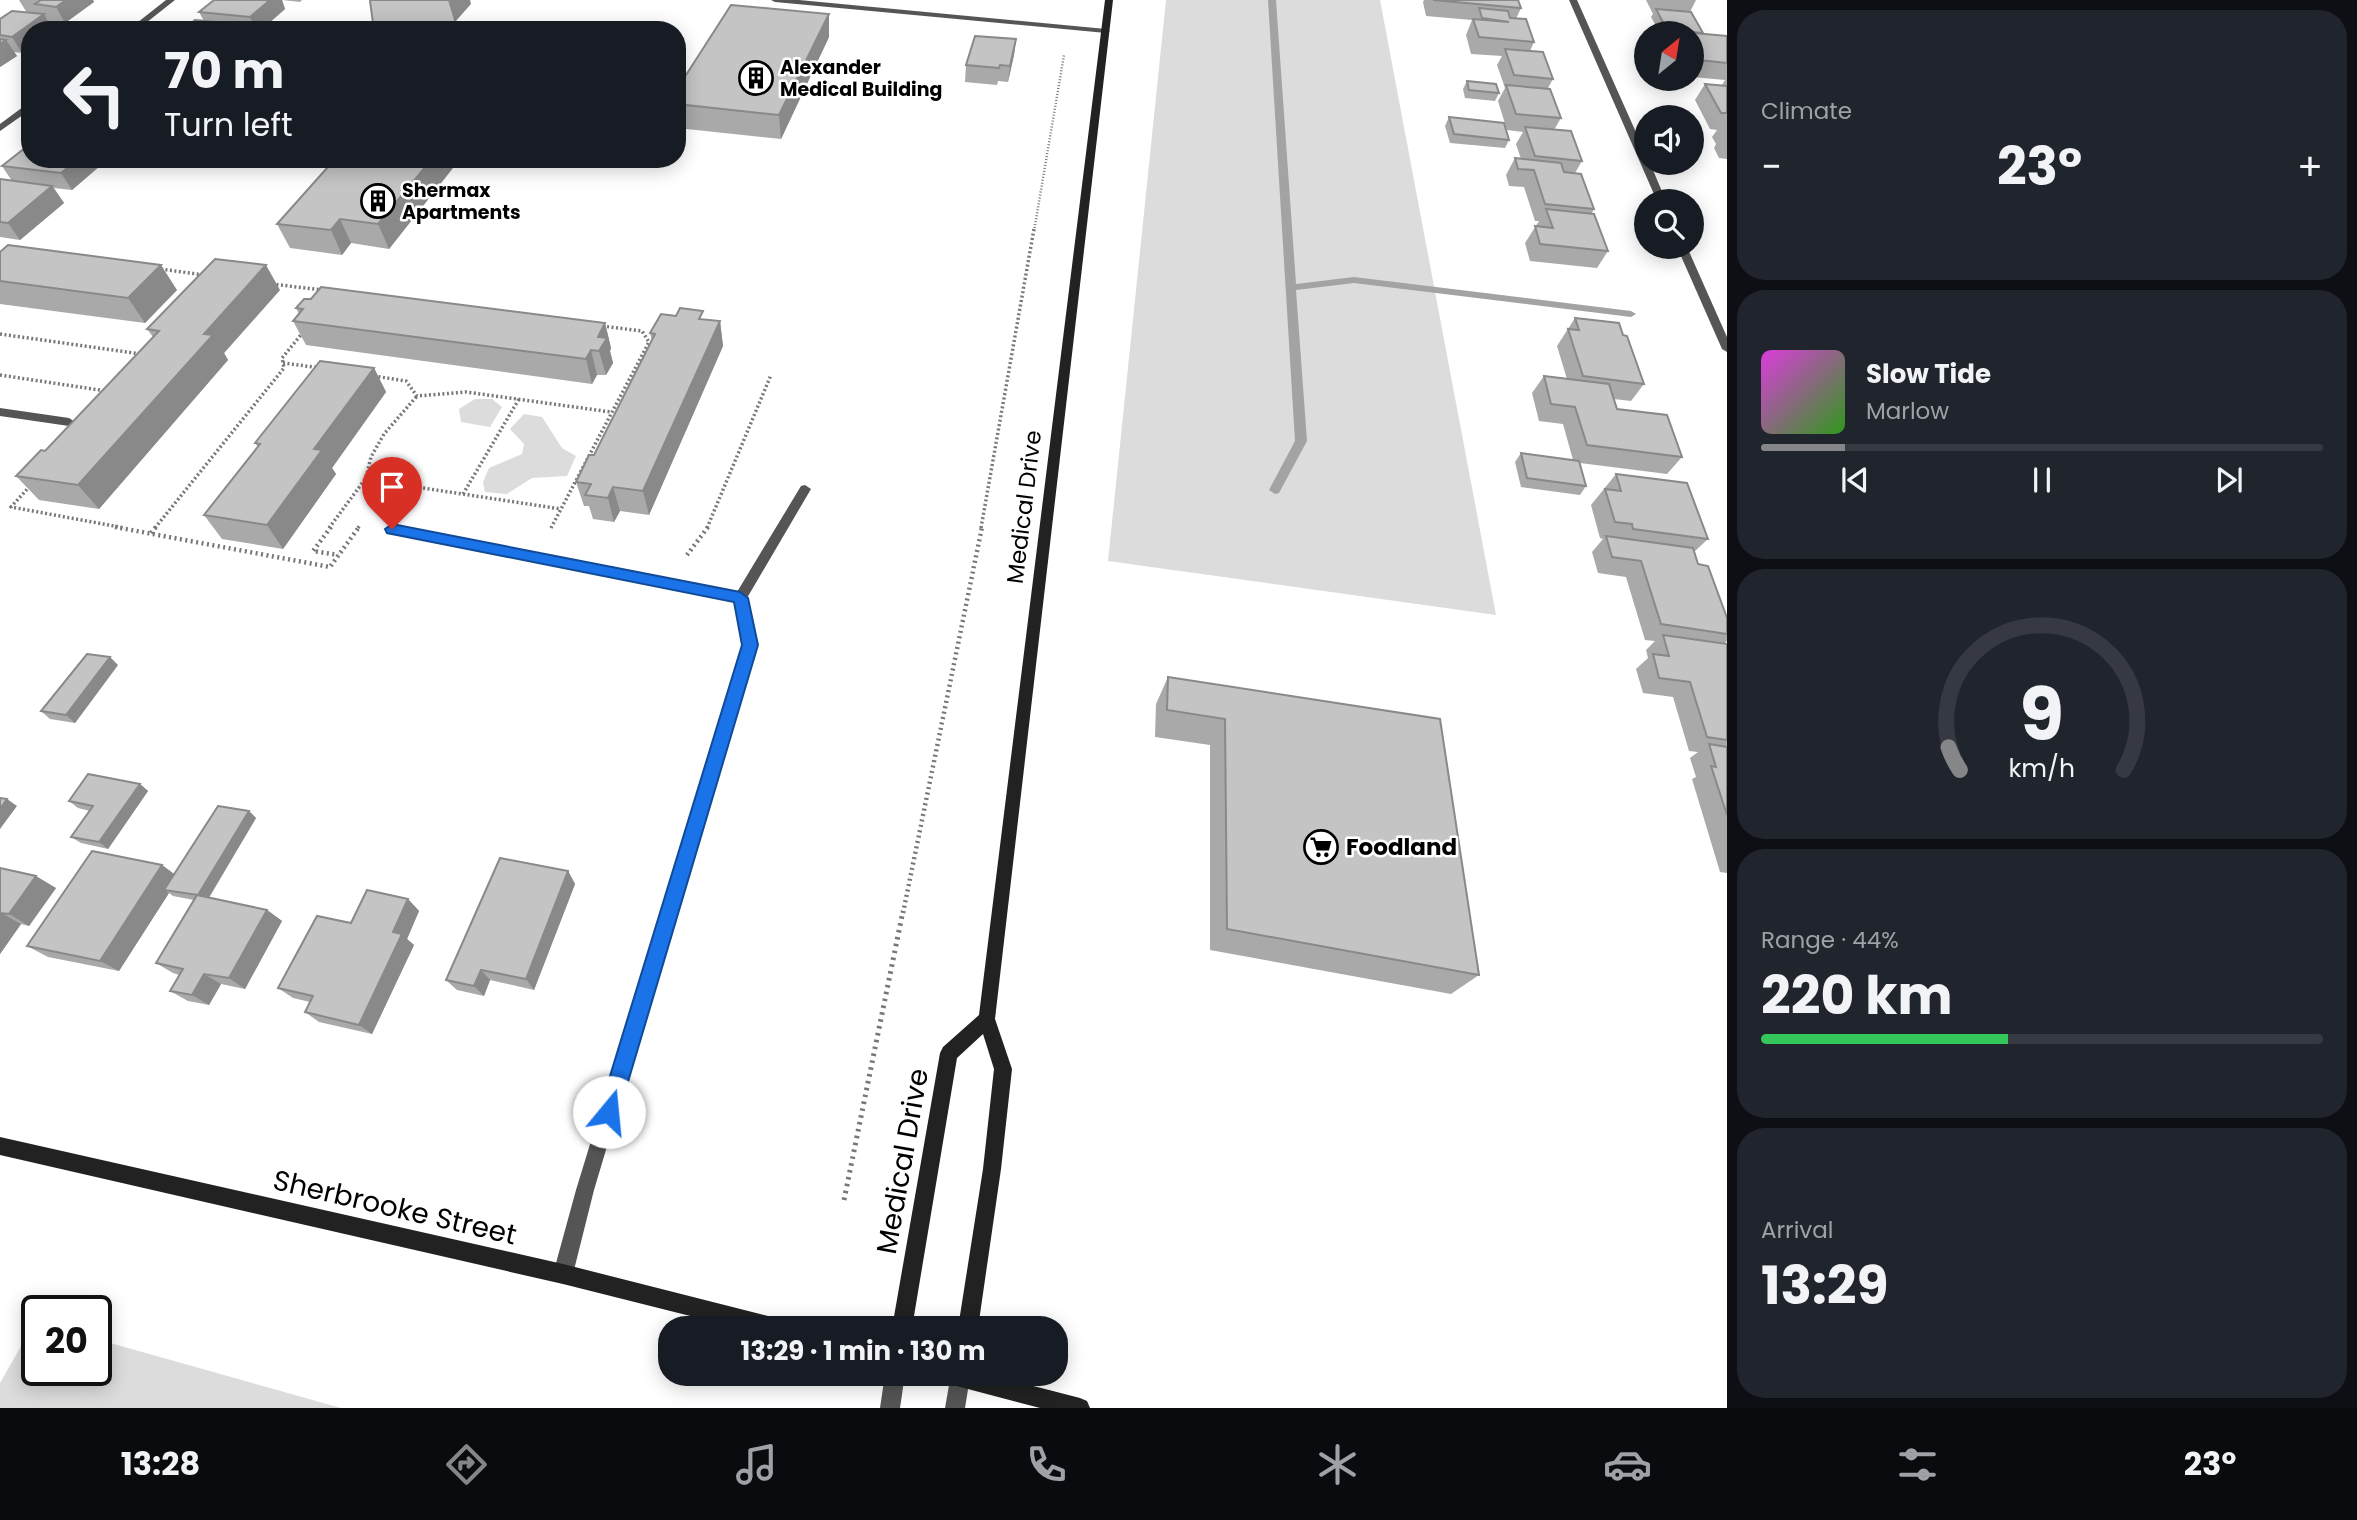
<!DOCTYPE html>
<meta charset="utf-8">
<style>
:root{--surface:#171b24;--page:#20242c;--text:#f1f3f6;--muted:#9ea1a6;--line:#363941;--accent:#858687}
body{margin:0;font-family:Poppins,sans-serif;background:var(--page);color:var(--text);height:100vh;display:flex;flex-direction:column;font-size:26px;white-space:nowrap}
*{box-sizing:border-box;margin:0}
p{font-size:23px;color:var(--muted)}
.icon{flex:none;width:38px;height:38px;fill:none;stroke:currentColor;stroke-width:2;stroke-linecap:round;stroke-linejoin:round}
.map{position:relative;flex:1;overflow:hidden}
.side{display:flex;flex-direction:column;gap:10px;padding:10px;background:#0d0f14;width:630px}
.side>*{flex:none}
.banner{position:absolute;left:21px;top:21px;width:665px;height:147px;border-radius:28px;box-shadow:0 4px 18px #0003;background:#171b24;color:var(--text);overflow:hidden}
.needle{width:46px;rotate:30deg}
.fabs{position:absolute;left:1634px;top:21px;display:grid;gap:14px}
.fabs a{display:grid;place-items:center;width:70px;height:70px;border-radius:50%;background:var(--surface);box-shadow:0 4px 18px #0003;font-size:35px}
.speed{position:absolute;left:21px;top:1295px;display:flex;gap:14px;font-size:35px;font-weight:700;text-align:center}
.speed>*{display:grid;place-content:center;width:91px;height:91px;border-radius:50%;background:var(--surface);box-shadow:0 4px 18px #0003;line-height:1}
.speed .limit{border:4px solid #111;border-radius:10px;background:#fff;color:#111}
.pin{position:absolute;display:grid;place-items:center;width:60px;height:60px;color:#fff;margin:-72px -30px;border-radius:50% 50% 50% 0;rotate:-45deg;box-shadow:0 0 7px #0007}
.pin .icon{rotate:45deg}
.me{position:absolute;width:77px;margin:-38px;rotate:17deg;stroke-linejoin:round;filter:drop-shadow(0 0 5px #0008)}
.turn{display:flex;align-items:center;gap:24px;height:147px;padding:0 28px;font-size:32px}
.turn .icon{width:91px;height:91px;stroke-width:2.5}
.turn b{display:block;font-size:49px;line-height:60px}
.big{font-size:52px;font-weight:700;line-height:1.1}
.side .tile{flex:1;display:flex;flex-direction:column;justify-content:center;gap:10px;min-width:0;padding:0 24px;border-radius:28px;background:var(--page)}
.side .dial{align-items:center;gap:0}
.dial svg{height:182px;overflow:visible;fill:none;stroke:var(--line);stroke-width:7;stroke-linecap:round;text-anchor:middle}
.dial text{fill:var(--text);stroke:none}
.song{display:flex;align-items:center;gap:21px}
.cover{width:84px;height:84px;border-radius:10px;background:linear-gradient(135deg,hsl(300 70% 55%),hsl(110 70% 35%))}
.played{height:7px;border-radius:4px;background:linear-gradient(90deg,var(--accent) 15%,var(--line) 15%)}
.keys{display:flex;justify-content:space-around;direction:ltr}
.heat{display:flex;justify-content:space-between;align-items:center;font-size:38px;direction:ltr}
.charge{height:10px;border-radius:5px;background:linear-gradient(90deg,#34c759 44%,var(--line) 0)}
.trip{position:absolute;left:658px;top:1316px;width:410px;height:70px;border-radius:28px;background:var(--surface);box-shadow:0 4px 18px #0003;font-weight:700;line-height:70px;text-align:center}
.tabs{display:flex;height:112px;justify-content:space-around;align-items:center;background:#090b0e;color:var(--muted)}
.tabs .icon{width:49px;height:49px}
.tabs .active{color:var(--accent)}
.tabs b{font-size:32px;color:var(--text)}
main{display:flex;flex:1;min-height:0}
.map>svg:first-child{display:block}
.green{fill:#dcdcdc}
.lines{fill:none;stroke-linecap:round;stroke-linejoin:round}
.stream{fill:#a3a3a3;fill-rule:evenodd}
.path-far3{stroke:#777;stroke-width:2.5;stroke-dasharray:1 2;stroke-linecap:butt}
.path-far2{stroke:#777;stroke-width:3.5;stroke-dasharray:2 2.5;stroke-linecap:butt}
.path-far1{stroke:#777;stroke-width:4.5;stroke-dasharray:2 3.5;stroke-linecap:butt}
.path{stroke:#777;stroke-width:5;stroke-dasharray:2.5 4.5;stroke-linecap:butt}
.service{fill:#555;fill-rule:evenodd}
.minor{fill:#555;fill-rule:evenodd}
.secondary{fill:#222;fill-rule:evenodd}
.wall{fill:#a9a9a9}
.shaded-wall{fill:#898989}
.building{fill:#c4c4c4;stroke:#898989;stroke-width:2}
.route{fill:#1a73e8;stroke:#114b97;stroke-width:2}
.labels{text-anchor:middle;stroke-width:5;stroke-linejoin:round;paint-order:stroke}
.far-poi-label{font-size:19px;font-weight:bold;fill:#000;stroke:#fff;text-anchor:start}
.street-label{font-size:23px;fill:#000;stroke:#fff}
.poi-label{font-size:23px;font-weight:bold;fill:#000;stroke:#fff;text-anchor:start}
.near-street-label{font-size:28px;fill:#000;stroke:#fff}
</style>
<main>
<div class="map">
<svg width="1727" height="1408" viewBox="0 0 1727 1408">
<rect width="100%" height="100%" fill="#fff"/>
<!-- green -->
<g class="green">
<polygon points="1166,0 1380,0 1496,615 1108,561"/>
<polygon points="475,399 492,399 502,407 490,427 461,422 459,409"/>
<polygon points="524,414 542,417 562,448 576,456 567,476 532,478 507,494 485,492 483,482 489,468 522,454 524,444 510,429"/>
<polygon points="35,1322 37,1370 96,1370 96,1339 341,1408 0,1408 0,1383"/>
</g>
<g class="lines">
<!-- stream -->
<polygon class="stream" points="1268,0 1276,0 1296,284 1354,277 1631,311 1636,314 1631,317 1354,283 1296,290 1307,441 1279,493 1275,494 1269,490 1295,441"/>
<!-- path-far3 -->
<polyline class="path-far3" points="1034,231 1064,55"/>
<!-- path-far2 -->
<g class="path-far2">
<polyline points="161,269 204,275"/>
<polyline points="272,284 322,290"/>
<polyline points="0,334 141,354"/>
<polyline points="283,363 321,368"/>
<polyline points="0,375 106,391"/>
<polyline points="374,376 406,381 417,396 466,392 611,412"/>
<polyline points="366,478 389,483"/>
<polyline points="30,486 11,507 125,528"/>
<polyline points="463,494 519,399"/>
<polyline points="375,503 390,483 561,509"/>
<polyline points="155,528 284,368 282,358 304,331"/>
<polyline points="329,528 366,478 371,457 384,434 417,396"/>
<polyline points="358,528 360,525"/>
<polyline points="551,528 649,342 642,331 602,326"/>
<polyline points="707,528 771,375"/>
<polyline points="981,528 1034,229"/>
</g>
<!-- path-far1 -->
<g class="path-far1">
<polyline points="115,527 330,567 359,527"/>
<polyline points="331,527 313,551 338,555"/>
<polyline points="151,533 156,527"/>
<polyline points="687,555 708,527"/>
<polyline points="903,913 982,527"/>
</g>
<!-- path -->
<polyline class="path" points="844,1200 903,911"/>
<!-- service -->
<g class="service">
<polygon points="0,408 69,418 75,422 69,426 0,416"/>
<polygon points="805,485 811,489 747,598 757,645 594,1190 573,1274 570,1281 563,1284 556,1281 553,1274 576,1190 743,645 734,602 392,534 386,529 392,524 737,592 801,486"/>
<polygon points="885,1374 905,1374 900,1408 880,1408"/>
<polygon points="951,1374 969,1374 970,1377 965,1408 945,1408"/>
</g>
<!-- minor -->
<g class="minor">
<polygon points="166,0 175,0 137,30 128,30"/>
<polygon points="771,0 799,0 1106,29 1110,31 1106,33 775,2"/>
<polygon points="1569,0 1577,0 1647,157 1647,163 1650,163 1666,201 1657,201"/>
<polygon points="27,104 30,104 30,110 0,131 0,124"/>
<polygon points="1677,247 1687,247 1727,337 1727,352 1722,349"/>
</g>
<!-- secondary -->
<g class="secondary">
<polygon points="1105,0 1113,0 995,1019 1012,1069 1001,1169 978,1328 958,1328 983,1169 994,1069 983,1034 957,1058 912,1328 892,1328 940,1053 943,1047 979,1015"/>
<polygon points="0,1137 563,1264 776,1318 783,1321 786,1328 738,1328 563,1284 0,1155"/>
<polygon points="939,1374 987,1374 1080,1398 1087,1401 1090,1408 1040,1408 949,1384 942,1381"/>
</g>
</g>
<!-- wall -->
<g class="wall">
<polygon points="19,0 93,0 94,2 65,23 48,21 53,30 30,30 22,53 14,52 17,56 0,67 0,19 27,13"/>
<polygon points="214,0 302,0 300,2 282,0 285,9 261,30 183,30 204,21 199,12"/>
<polygon points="1424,0 1518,0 1521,8 1516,19 1534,42 1530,51 1553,79 1548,88 1561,118 1554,130 1582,161 1575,173 1594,209 1592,213 1608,251 1597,268 1530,261 1525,243 1539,221 1535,221 1524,187 1509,186 1506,175 1515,158 1521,159 1516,144 1523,132 1507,130 1498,101 1505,88 1497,65 1502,56 1471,54 1466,35 1472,20 1426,16 1423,2"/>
<polygon points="1646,0 1696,0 1690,12 1702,34 1727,36 1727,159 1719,158 1714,148 1716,144 1712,137 1717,130 1710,129 1695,100 1705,84 1722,85 1725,80 1692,77 1692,33 1660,33 1651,17 1653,14"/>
<polygon points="829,37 781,139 677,128 677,89"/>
<polygon points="1016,39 1014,55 1008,82 998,81 997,85 965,82 966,65"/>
<polygon points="1467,81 1499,93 1495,101 1465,98 1463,89"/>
<polygon points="1449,117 1509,140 1505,148 1450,143 1445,126"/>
<polygon points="108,159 72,190 54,188 64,203 20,240 0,237 0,179 12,181 2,166"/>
<polygon points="335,159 460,159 389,249 351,243 342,255 290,248 277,224"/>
<polygon points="0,252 177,290 145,323 0,304"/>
<polygon points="280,290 224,353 228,360 99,509 39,500 16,476 45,451 153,337 147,329"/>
<polygon points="296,308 605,323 611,348 610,351 613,363 606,375 597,375 592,384 306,345 293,321 299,314"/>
<polygon points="1575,318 1623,335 1644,384 1631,401 1614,399 1617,409 1682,457 1667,474 1580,463 1586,486 1580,495 1521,487 1515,462 1521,453 1573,460 1563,424 1539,421 1532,393 1544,376 1567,379 1557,346"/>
<polygon points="704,319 720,321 723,346 649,515 620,511 614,522 593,519 589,506 584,506 576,482 594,455 652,341 650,333"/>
<polygon points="374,368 386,392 332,468 336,474 283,549 222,539 204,515 258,447 255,443"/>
<polygon points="1616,474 1708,539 1694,552 1698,564 1727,618 1727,641 1724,644 1727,644 1727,873 1720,872 1692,779 1696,777 1690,758 1698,752 1689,751 1673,697 1643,693 1636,669 1648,658 1646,650 1655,641 1645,640 1626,577 1598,573 1592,552 1603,539 1600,538 1591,505"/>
<polygon points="118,665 75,723 50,719 41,711"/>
<polygon points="1168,677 1440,719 1479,975 1451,994 1210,950 1210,745 1155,737 1156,704"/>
<polygon points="140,784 148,791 108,849 81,843 71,837 90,811 78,808 69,801"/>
<polygon points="249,811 256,818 209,898 267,910 282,921 245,989 221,984 209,1005 188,1001 170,991 179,975 173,973 156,963 194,900 173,896 169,893 119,971 48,957 27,946 162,865 174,874"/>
<polygon points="0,869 56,888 29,926 21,924 0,954"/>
<polygon points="568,871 575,884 534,990 490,980 484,996 457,990 446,980"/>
<polygon points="408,899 419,911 407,939 414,945 372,1034 319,1022 305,1012 310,1002 293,998 278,988 351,923"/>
</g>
<!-- shaded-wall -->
<g class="shaded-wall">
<polygon points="66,0 93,0 94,2 65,23 56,7"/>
<polygon points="270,0 282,0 285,9 261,30 256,30 250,17"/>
<polygon points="449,0 470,0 471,4 455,22"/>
<polygon points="44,14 53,30 30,30 30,47 22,53 12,37"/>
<polygon points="829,14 829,37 781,139 779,115"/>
<polygon points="1016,39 1014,55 1008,82 1010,66"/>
<polygon points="6,40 17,56 0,67 0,44"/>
<polygon points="78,159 108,159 72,190 61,173"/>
<polygon points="432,159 460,159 389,249 378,224"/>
<polygon points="52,186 64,203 20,240 8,223"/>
<polygon points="340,219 351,243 342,255 331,230"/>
<polygon points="161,265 177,290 145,323 128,298"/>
<polygon points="266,265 280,290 224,353 228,360 99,509 78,485 204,334"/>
<polygon points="720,321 723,346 649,515 643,491"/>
<polygon points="605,323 611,348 610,351 613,363 606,375 599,351 598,337"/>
<polygon points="591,350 597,375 592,384 586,359"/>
<polygon points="374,368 386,392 332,468 336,474 283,549 267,525 314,449"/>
<polygon points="613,487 620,511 614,522 608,498"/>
<polygon points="110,657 118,665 75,723 66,715"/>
<polygon points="140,784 148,791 108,849 99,842"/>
<polygon points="7,799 17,806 0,829 0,809"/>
<polygon points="249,811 256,818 206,902 198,896"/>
<polygon points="162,865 178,877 164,890 169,893 119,971 100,961"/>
<polygon points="568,871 575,884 534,990 526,979"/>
<polygon points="36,876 56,888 29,926 9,914"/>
<polygon points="408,899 419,911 407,939 414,945 372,1034 359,1025 393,932"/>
<polygon points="267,910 282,921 245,989 229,978"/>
<polygon points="0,912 21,924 0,954"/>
<polygon points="481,970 490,980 484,996 474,986"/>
<polygon points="204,974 221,984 209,1005 192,995"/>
</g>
<!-- building -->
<g class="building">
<polygon points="41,0 66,0 56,7 35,4"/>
<polygon points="214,0 270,0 250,17 199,12"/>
<polygon points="371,0 449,0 458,30 374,30 370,1"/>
<polygon points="1433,0 1518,0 1521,8"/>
<polygon points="731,5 829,14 779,115 677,104 677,89"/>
<polygon points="1479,8 1508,11 1510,18 1526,19 1534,42 1479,37 1473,19 1509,22 1482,18"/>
<polygon points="1656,9 1691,12 1703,33 1667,30"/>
<polygon points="12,11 44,14 12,37 0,35 0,19"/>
<polygon points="195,20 247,25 241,30 183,30"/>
<polygon points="1683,32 1727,36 1727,63 1699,60 1692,49 1692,33 1684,33"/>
<polygon points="975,36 1016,39 1010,66 1000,65 999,68 966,65"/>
<polygon points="0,39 6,40 0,44"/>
<polygon points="1505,49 1543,52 1553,79 1514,75"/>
<polygon points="1467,81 1496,84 1499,93 1469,90"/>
<polygon points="1705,84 1727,86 1727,113 1721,113"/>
<polygon points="1506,85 1550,89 1561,118 1516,114"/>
<polygon points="1449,117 1504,123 1509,140 1454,134"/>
<polygon points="1525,127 1571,131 1582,161 1535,156"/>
<polygon points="30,144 30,159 78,159 61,173 2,166"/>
<polygon points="1515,158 1561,163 1564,172 1581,174 1594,209 1545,204 1534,170 1518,169"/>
<polygon points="335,159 432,159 378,224 340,219 331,230 277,224"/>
<polygon points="0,179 52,186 8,223 0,222"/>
<polygon points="1546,209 1594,214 1608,251 1540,244 1535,226 1553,228"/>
<polygon points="8,245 161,265 128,298 0,281 0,252"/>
<polygon points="215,259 266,265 204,334 213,335 78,485 16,476 41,450 45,451 159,331 147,329"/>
<polygon points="321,287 605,323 598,337 607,338 599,351 591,350 586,359 293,321 303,309 296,308 304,299 311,299"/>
<polygon points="680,308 703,311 699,319 720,321 643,491 613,487 608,498 585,495 591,484 576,482 589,455 594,455 655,334 650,333 661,314 676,316"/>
<polygon points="1575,318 1619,323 1623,335 1627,336 1644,384 1583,376 1568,329 1579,330"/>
<polygon points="320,361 374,368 314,449 322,450 267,525 204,515 260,444 255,443"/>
<polygon points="1544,376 1609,384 1617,409 1667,415 1682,457 1587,445 1575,407 1551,404"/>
<polygon points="1521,453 1579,461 1586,486 1527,478"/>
<polygon points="1616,474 1687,483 1708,539 1633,529 1632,524 1615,522 1605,489 1621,491"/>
<polygon points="1606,536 1693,548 1698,564 1708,566 1727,618 1727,634 1661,624 1641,561 1612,557"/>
<polygon points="1663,635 1727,644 1727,740 1707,737 1690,682 1659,678 1653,654 1669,656"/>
<polygon points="87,654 110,657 66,715 41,711"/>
<polygon points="1168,677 1440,719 1479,975 1227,929 1225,719 1167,710"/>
<polygon points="1709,744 1727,747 1727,815 1711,766 1716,767"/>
<polygon points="88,774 140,784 99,842 71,837 93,806 69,801"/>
<polygon points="0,798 7,799 0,809"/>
<polygon points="218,806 249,811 198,895 164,890"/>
<polygon points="92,851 162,865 100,961 27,946"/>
<polygon points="500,858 568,871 526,979 481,970 474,986 446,980"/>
<polygon points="0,868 36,876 9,914 0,913"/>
<polygon points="367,890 408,899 393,932 402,934 359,1025 305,1012 313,996 278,988 317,916 351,923"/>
<polygon points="197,895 267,910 229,978 204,974 192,995 170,991 183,969 156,963"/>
</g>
<!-- route -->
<polygon class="route" points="392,524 740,592 748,598 758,645 619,1112 616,1119 609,1122 602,1119 599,1112 742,645 734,602 387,533 385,529"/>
<!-- icons -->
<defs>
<g id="building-ring" transform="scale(1.75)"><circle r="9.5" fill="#fff" stroke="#000" stroke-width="1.5"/><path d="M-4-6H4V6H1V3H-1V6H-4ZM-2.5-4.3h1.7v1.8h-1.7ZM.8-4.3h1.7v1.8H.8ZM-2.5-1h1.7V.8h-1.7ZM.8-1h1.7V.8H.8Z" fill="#000"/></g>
<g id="supermarket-ring" transform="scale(1.75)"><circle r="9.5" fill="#fff" stroke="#000" stroke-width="1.5"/><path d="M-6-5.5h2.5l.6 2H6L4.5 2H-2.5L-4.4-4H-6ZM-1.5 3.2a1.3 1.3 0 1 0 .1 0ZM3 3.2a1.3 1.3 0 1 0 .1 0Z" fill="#000"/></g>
</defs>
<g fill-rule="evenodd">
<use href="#building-ring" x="756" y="78"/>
<use href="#building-ring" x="378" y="201"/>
<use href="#supermarket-ring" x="1321" y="847"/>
</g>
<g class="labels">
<!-- far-poi labels -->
<g class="far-poi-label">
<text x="780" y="74">Alexander<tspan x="780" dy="22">Medical Building</tspan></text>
<text x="402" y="197">Shermax<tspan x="402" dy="22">Apartments</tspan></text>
</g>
<!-- street labels -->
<g class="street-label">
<text transform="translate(1024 507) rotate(-83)" y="8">Medical Drive</text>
</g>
<!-- poi labels -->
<g class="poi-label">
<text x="1346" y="855">Foodland</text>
</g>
<!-- near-street labels -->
<g class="near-street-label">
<text transform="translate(902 1161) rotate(-80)" y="10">Medical Drive</text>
<text transform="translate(395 1207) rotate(13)" y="10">Sherbrooke Street</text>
</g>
</g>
</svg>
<div class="fabs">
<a><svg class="needle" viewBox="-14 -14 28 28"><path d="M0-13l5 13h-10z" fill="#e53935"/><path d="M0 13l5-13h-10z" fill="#9ea1a6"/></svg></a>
<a><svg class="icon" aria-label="sound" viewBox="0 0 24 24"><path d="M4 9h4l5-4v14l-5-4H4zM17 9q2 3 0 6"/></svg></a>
<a><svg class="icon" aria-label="search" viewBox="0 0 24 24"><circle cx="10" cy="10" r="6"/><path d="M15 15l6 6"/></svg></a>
</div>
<div class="speed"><div class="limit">20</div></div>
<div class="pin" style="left:392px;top:529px;background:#d93025"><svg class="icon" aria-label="arrive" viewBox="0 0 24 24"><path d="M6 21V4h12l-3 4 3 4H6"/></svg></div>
<svg class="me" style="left:609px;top:1112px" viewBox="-20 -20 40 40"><circle r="19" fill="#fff"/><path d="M0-13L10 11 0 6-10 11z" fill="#1a73e8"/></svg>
<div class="trip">13:29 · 1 min · 130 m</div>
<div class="banner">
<div class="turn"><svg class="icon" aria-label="left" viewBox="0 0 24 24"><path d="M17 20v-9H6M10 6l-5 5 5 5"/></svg><div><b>70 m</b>Turn left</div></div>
</div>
</div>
<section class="side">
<div class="tile"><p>Climate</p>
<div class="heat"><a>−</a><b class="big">23°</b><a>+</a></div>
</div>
<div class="tile">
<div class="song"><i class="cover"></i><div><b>Slow Tide</b><p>Marlow</p></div></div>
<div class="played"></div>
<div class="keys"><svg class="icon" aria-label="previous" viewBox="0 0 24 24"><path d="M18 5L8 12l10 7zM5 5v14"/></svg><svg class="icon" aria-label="pause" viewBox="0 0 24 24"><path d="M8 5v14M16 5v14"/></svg><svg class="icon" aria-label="next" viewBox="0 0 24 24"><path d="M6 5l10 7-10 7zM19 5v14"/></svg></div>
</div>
<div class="tile dial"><svg viewBox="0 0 100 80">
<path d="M14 69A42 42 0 1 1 86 69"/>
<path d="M14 69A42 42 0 0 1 9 59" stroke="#858687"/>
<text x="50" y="56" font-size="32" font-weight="700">9</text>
<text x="50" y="72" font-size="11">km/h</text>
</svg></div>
<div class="tile"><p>Range · 44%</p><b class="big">220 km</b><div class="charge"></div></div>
<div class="tile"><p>Arrival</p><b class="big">13:29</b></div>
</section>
</main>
<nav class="tabs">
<b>13:28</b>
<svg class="icon active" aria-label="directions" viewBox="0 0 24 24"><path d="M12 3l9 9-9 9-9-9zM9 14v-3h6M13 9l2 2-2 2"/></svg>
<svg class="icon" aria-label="music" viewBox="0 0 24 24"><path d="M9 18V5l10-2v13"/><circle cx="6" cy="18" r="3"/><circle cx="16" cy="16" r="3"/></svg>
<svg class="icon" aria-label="phone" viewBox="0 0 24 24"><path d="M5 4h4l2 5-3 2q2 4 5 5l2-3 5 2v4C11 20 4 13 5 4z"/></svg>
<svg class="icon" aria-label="climate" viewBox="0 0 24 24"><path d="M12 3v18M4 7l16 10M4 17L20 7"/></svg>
<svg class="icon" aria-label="car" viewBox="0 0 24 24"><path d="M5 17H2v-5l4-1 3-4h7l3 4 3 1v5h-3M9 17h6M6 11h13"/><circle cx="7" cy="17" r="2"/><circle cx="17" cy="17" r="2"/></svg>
<svg class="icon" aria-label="filters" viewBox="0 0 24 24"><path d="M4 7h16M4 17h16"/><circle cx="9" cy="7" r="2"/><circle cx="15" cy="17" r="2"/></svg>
<b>23°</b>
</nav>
